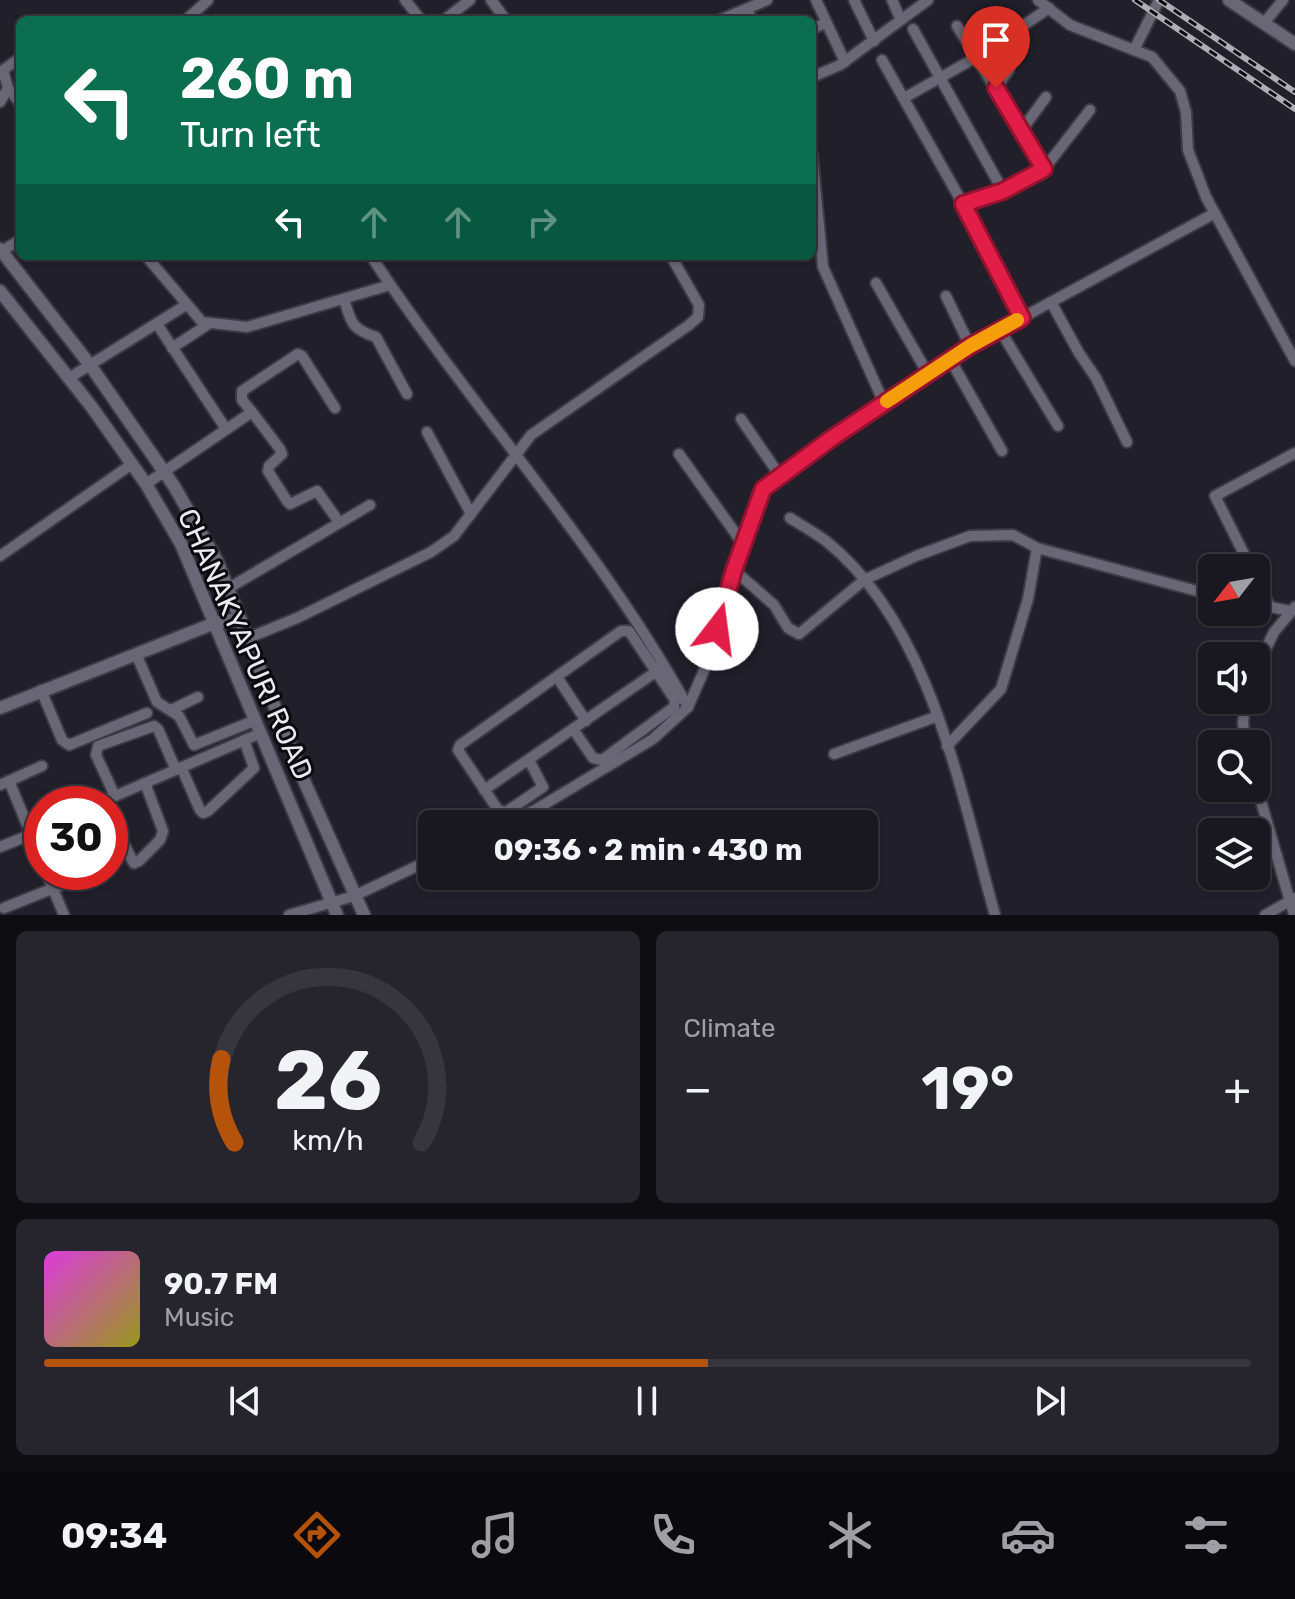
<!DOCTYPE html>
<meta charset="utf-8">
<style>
:root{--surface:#191720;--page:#26242d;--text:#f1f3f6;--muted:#9f9fa5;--line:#37363e;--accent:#b45309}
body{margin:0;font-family:Rubik,sans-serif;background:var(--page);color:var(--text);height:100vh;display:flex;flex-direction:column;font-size:30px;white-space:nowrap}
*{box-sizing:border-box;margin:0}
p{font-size:26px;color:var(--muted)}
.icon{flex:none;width:44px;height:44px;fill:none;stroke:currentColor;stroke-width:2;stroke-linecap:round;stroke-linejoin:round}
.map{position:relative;height:915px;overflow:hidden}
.panel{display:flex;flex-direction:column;gap:16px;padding:16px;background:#0e0d12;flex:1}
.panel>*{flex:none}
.top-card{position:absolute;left:16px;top:16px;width:800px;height:244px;border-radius:12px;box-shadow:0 2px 6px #0004,0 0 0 2px var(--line);background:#0b6e4f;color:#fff;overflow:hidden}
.needle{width:52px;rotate:239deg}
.buttons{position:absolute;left:1198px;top:554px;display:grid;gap:16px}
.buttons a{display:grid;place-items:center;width:72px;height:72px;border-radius:12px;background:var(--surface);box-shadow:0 2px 6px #0004,0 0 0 2px var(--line);font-size:40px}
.speed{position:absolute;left:24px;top:786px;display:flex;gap:16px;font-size:40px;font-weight:700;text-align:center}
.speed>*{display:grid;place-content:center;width:104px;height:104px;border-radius:50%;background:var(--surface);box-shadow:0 2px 6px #0004,0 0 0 2px var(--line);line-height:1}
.speed .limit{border:12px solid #d22;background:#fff;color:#111}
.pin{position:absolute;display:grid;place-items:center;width:68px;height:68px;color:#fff;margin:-82px -34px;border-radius:50% 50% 50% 0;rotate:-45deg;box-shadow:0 0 8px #0007}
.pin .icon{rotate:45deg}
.me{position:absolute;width:88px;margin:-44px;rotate:15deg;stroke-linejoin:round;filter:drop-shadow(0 0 6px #0008)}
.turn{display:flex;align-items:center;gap:28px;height:168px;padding:0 32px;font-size:36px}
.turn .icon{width:104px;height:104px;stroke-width:2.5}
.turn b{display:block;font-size:56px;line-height:68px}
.lanes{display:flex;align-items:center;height:76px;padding:0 32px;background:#0003;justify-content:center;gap:40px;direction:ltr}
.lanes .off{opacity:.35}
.big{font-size:60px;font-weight:700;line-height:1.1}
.panel .card{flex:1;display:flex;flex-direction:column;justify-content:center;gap:12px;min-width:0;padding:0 28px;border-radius:12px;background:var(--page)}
.panel .dial{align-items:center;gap:0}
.dial svg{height:208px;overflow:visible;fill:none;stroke:var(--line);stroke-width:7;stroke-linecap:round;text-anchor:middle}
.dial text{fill:var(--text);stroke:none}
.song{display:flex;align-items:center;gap:24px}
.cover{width:96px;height:96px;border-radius:12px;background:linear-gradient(135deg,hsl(300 70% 55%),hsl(60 70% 35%))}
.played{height:8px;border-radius:4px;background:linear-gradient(90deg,var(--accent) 55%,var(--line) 55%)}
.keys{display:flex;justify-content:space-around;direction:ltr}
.heat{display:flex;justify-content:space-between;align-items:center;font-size:44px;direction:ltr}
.panel .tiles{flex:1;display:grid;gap:16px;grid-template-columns:1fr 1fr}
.card:last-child{grid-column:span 2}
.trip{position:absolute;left:418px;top:810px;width:460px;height:80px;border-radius:12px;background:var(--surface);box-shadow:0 2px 6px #0004,0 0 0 2px var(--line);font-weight:700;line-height:80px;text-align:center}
.tabs{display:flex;height:128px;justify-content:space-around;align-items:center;background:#0a090d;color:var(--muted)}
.tabs .icon{width:56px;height:56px}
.tabs .selected{color:var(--accent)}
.tabs b{font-size:36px;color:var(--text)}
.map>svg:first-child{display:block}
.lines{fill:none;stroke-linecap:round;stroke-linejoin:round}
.minor-casing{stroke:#3c3a44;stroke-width:14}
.tertiary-casing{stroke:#3c3a44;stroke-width:16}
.minor{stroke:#696775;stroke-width:10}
.tertiary{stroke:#696775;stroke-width:12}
.rail-casing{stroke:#aeacb5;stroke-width:6}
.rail{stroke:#0b0a0f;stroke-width:3;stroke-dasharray:9;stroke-linecap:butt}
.route-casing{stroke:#92132f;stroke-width:20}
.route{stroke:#e11d48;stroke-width:14}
.slow{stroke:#f59e0b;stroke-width:14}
.labels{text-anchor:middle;stroke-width:6;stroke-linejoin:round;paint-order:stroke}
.street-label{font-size:28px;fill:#eceaf2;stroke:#0b0a0f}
</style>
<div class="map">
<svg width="1295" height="915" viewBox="0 0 1295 915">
<rect width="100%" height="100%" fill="#211f2a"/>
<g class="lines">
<!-- minor casing -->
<g class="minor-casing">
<g id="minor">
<polyline points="405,0 421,20"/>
<polyline points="491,0 506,20"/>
<polyline points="816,0 845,62"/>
<polyline points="854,0 874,41"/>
<polyline points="892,0 901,20"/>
<polyline points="1038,0 1070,25 1152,57 1180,91 1186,112 1188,150 1206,197 1295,361"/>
<polyline points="747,9 752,20"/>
<polyline points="186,20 208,0"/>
<polyline points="444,20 470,0"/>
<polyline points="720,20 767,0"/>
<polyline points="1264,23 1283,0"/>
<polyline points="957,26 1044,169 1003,191 963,204"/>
<polyline points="812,29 826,23"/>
<polyline points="913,29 1003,191"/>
<polyline points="1134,50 1159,0"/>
<polyline points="882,60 963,204 1022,318"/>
<polyline points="812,77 840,65 928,0"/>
<polyline points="8,88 20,103"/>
<polyline points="996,88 1009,70"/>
<polyline points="904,98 977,57 1049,8"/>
<polyline points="0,102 8,88 3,70 20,58"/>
<polyline points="1021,131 1046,97"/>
<polyline points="812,154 823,267 884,403"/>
<polyline points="1044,169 1090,110"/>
<polyline points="0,252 20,240"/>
<polyline points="146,256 202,322 247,327 390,285"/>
<path d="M371,256C472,409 599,546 688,707"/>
<polyline points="876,283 928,374"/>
<polyline points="946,296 970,346"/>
<path d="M344,299C351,322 351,329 376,337L407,394"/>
<polyline points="1051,302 1079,353 1096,378 1127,442"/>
<polyline points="157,324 226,429"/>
<polyline points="1000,330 1058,426"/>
<polyline points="172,348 210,323"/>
<polyline points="950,359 1002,451"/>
<polyline points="69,378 186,305"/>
<polyline points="252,412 242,400 242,391 298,354 302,356 335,408"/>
<polyline points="741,419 780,476"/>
<polyline points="427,432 471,514"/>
<polyline points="679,454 743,544"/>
<polyline points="146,484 252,412 280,449 282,454 269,466 268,471 287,501 290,504 317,491 339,522"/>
<path d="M790,518C801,525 814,532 826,541C931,625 960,791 995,915"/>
<polyline points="0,556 132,464"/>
<polyline points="1251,568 1215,496 1295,453"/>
<polyline points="734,570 774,605 788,628 799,634 864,580 916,556 970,536 1013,535 1037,548 1212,595"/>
<polyline points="1256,579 1270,607"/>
<polyline points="227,589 370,505"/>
<polyline points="1256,604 1290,611"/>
<polyline points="248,638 297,618 431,552 454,536 531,435 689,325 698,317 699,305 671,256"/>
<polyline points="136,654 157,702 179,716 194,745 256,720"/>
<polyline points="1256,669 1274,632 1295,607"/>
<polyline points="557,677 586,721"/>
<polyline points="41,690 62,740 69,745 147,713"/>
<polyline points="171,710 198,697"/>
<polyline points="1245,744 1243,722 1246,700"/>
<polyline points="947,746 1001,689 1028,599 1037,548"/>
<polyline points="834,754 938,716"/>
<polyline points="529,760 543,787 506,812 498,810 458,750 460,745 621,631 629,631 675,700 674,707 602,760 593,758 573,729"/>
<polyline points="181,767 200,810 203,813 208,811 254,768 244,740"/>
<polyline points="9,781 42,861"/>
<polyline points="1256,784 1294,915"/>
<polyline points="0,785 42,766"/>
<polyline points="484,790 660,669"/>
<polyline points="115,796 96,755 98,746 154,726 158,729 176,770"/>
<polyline points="106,804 107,799 115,796 261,733"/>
<polyline points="110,815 132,860 134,863 139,861 160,840 163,831 145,783"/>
<polyline points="505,824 535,810 653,739 688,707 709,659 734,570 763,489 832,438 970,346 1215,213"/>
<polyline points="0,847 42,830"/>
<polyline points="110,866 111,865"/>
<polyline points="46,872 64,915"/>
<polyline points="4,908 94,872"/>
<polyline points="289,915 354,896 432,859"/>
<polyline points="1265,915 1295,898"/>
</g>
</g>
<!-- tertiary casing -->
<g class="tertiary-casing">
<g id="tertiary">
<polyline points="1229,0 1295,44"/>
<polyline points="0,249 90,365 174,486 217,561 305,783 364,915"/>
<polyline points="0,291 91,406 146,484 181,544 337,915"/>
<polyline points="0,708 215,623 238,619"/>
</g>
</g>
<!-- minor -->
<use href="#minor" class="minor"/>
<!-- tertiary -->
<use href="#tertiary" class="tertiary"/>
<!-- rail casing -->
<g class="rail-casing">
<g id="rail">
<polyline points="1135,0 1295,109"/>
<polyline points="1159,0 1295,92"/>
</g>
</g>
<!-- rail -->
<use href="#rail" class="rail"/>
</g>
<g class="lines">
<!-- route casing -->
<g class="route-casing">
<polyline id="route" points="717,629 734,570 763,489 832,438 970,346 1022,318 963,204 1003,191 1044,169 996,88"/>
</g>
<!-- route -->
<use href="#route" class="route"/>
<!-- slow -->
<polyline class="slow" points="887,401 970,346 1017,320"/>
</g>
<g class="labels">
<!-- street labels -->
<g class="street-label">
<text transform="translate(246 644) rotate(66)" y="10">CHANAKYAPURI ROAD</text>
</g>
</g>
</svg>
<div class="buttons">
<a><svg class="needle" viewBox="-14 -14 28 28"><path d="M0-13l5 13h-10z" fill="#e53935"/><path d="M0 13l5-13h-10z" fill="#9f9fa5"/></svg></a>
<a><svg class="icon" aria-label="sound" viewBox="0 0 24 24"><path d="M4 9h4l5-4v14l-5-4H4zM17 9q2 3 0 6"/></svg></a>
<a><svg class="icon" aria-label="search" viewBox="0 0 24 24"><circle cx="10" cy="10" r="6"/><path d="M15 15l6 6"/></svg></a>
<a><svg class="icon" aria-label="layers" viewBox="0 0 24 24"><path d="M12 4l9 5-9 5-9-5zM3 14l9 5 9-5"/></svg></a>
</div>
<div class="speed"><div class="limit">30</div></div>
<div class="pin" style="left:996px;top:88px;background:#d93025"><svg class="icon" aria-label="arrive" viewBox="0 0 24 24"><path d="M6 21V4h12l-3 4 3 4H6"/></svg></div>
<svg class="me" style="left:717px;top:629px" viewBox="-20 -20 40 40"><circle r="19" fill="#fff"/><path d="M0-13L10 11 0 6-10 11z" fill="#e11d48"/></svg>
<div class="trip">09:36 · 2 min · 430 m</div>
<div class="top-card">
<div class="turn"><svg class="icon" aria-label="left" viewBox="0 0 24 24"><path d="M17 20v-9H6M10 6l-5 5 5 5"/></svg><div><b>260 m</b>Turn left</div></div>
<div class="lanes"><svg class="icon" aria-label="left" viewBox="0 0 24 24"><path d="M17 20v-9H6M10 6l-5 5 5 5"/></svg><svg class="icon off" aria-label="ahead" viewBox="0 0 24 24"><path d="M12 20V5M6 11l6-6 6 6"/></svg><svg class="icon off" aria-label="ahead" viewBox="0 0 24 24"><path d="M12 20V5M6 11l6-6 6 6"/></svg><svg class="icon off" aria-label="right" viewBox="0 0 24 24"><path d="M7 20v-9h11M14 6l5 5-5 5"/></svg></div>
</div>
</div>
<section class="panel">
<div class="tiles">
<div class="card dial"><svg viewBox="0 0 100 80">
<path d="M14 69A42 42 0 1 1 86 69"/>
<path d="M14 69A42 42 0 0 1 9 37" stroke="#b45309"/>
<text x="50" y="56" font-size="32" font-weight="700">26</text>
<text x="50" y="72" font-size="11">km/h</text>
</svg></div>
<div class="card"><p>Climate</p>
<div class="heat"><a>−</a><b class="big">19°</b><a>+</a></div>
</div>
<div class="card">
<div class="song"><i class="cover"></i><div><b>90.7 FM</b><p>Music</p></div></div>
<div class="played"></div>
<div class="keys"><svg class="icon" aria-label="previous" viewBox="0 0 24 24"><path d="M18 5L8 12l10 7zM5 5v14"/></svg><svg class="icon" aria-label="pause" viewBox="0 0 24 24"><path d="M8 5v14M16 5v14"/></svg><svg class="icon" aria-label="next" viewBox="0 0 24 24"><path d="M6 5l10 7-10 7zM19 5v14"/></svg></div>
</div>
</div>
</section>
<nav class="tabs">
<b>09:34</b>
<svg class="icon selected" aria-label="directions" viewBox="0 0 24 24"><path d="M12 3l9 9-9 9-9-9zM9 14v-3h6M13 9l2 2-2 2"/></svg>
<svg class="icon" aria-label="music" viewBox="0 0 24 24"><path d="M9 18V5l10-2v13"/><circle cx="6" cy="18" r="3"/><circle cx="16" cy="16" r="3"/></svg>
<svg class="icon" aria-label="phone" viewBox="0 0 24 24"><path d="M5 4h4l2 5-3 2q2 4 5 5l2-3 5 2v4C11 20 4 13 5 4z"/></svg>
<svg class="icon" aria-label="climate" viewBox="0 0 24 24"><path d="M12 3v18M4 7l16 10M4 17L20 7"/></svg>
<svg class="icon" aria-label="car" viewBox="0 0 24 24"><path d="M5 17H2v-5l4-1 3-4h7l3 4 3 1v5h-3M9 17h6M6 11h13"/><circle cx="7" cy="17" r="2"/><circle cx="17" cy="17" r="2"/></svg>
<svg class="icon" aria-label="filters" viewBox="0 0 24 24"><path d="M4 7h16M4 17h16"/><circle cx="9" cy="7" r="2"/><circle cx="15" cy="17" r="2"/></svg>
</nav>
